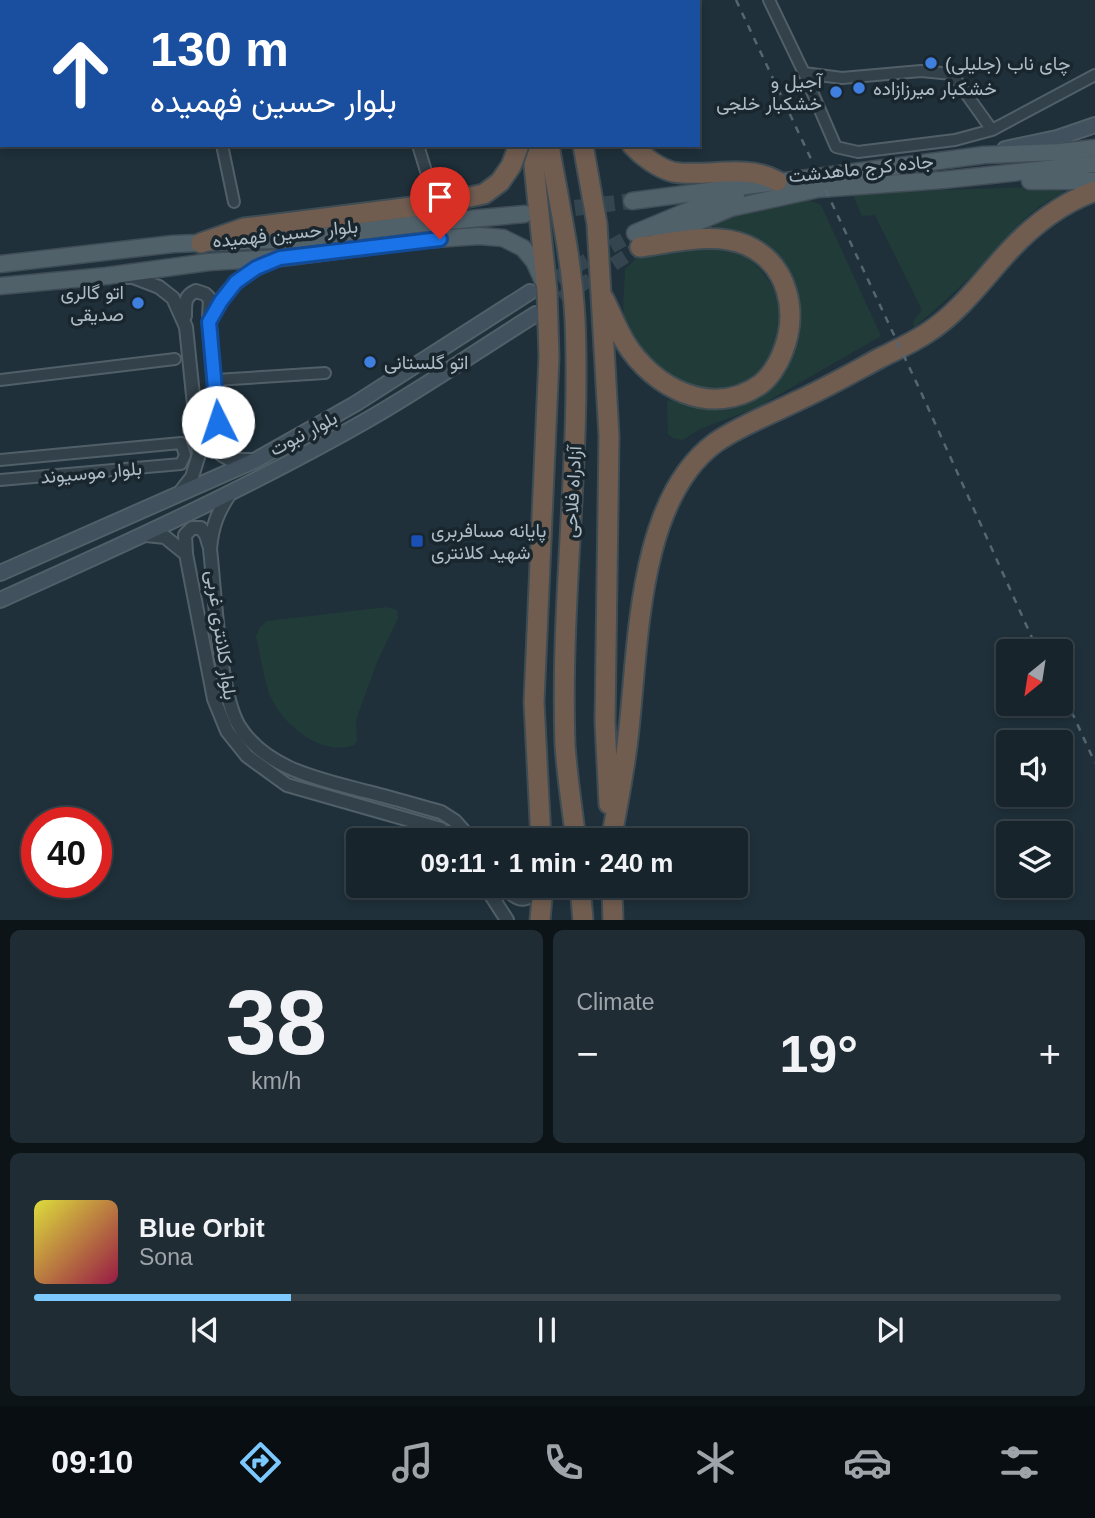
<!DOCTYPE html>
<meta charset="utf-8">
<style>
:root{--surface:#17242c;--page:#202c34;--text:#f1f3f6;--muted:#9ea4a9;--line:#364148;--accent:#7bc9fe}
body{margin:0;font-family:Arial,Vazirmatn,sans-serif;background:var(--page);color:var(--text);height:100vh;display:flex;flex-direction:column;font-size:26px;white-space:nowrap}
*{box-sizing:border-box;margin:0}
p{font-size:23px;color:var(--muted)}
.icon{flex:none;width:38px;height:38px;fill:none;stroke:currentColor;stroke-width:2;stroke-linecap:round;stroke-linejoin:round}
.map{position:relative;height:920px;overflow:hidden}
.side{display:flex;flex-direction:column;gap:10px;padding:10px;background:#0d1418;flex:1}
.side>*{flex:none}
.banner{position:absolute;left:0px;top:0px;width:700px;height:147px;box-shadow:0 4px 10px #0003,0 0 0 2px var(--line);background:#1a4fa0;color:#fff;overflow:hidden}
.needle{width:46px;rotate:210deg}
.controls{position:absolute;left:996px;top:639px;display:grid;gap:14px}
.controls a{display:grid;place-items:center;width:77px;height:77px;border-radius:7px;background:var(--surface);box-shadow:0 4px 10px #0003,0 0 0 2px var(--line);font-size:35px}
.speed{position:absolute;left:21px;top:807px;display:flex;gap:14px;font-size:35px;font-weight:700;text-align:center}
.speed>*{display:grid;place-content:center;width:91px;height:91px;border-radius:50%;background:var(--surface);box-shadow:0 4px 10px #0003,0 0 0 2px var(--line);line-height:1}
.speed .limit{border:10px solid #d22;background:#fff;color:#111}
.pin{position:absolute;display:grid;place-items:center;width:60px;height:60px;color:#fff;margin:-72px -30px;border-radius:50% 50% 50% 0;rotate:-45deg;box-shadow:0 0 7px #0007}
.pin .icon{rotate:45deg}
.me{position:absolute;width:77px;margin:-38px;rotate:356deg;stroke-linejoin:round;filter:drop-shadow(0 0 5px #0008)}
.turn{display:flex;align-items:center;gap:24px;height:147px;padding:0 35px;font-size:32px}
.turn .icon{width:91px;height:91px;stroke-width:2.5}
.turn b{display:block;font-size:49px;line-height:60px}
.big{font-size:52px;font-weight:700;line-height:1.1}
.side .tile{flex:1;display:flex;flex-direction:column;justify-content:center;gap:10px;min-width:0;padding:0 24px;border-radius:10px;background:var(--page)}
.side .dial{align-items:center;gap:0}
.dial b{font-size:91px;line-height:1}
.song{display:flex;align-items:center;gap:21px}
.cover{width:84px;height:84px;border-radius:10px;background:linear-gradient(135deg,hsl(60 70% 55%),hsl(340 70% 35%))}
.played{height:7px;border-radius:4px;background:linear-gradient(90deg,var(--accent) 25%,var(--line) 25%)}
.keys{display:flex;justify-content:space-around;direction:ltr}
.heat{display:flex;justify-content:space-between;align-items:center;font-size:38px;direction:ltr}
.side .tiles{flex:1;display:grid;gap:10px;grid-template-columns:1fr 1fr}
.tile:last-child{grid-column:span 2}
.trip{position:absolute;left:346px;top:828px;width:402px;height:70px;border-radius:7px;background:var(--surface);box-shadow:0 4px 10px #0003,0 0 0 2px var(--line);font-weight:700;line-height:70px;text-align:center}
.tabs{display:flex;height:112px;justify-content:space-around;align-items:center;background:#090e12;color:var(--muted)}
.tabs .icon{width:49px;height:49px}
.tabs .on{color:var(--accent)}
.tabs b{font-size:32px;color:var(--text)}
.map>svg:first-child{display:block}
.green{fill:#213b38}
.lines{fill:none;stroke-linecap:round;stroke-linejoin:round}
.secondary-tunnel{stroke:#34454f;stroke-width:14;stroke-dasharray:14 7;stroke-linecap:butt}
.primary-tunnel{stroke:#34454f;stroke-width:16;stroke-dasharray:16 8;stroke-linecap:butt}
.minor-casing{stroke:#515f68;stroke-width:14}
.tertiary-casing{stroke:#515f68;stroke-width:16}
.secondary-casing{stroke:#515f68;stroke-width:18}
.primary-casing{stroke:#404d57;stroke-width:19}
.motorway-casing{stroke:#3e4c54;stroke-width:23}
.minor{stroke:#33414a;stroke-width:10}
.tertiary{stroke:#33414a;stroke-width:12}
.secondary{stroke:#41515d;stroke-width:14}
.primary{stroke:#51616a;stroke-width:16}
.motorway{stroke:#715d50;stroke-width:19}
.rail{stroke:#556671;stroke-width:2.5;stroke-dasharray:7 7;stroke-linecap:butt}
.route-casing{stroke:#114b97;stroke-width:18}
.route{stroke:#1a73e8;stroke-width:12}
.shop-dot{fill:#3f7fe0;stroke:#19262e;stroke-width:2.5}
.transit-dot{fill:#1a4fb4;stroke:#19262e;stroke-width:2.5}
.labels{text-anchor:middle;stroke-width:7;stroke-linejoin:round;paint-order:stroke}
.poi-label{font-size:19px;fill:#aebcc7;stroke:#19262e;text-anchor:start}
.street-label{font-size:19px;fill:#aebcc7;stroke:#19262e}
</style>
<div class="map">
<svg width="1095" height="920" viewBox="0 0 1095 920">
<rect width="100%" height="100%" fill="#1f303a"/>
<!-- green -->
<g class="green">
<path d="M1031,187L1066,192C1028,208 1013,233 985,262C963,285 939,306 914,328L913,321L922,310L875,215L862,216L852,193Z"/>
<polygon points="805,198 821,205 881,336 756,408 700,429 682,440 673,438 668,434 667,400 711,406 776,380 793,353 800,336 799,313 792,290 715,229 714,223 727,217"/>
<path d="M726,243C752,258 772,277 780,306C782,311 784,317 784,322C781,374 733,403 684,389C675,387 666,377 658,371C646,362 626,334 624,318C622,302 625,285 625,269L640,255Z"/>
<path d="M387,607L397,610L398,618L377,662L356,720L357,741L354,745C320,758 278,721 268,690C263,673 260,654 256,636L260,627L267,621Z"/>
</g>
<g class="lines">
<!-- secondary-tunnel -->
<g class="secondary-tunnel">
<polyline points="538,288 635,233"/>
<polyline points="543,310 640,247"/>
</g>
<!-- primary-tunnel -->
<polyline class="primary-tunnel" points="551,211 632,201"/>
<!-- minor casing -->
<g class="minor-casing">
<g id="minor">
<polyline points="374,0 374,2"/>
<polyline points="467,0 467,2"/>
<polyline points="769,0 804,73"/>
<polyline points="212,2 212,0"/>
<polyline points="992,130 952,74 921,71 842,78 804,73 836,147 858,152 955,140 992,130 1095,75"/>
<polyline points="222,145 234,202"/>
<polyline points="418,145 436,204"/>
<polyline points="0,380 175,359"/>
<polyline points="215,380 325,373"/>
<polyline points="0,460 181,443 185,455 181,464 0,480"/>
</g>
</g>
<!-- tertiary casing -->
<g class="tertiary-casing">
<g id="tertiary">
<polyline points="124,277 133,277 159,287 173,298 186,327 199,454 192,477 178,495"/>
<path d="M185,316C185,304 184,296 196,291L205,294L210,299L209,318"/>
<path d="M256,460H231L222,455C219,440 208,328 210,320C220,292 246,271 272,262"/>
<path d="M231,492C218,511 212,526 210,549C215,591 219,693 239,726C266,769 319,779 364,791C390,797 415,805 441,812L455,821L472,840"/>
<polyline points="146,535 165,537 186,554 214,699 227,731 247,756 287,785 441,829 450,840"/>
<polyline points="186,554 185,535 192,528 201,528 206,535 209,545"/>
<polyline points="485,886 507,920"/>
<path d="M503,886C519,903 527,903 541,886"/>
</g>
</g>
<!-- secondary casing -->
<g class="secondary-casing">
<g id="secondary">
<polyline points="1005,149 1057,138 1095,125"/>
<polyline points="0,573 256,460 355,404 530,292"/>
<path d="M0,600C125,544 250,487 369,419C426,386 480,349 536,314"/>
</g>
</g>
<!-- primary casing -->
<g class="primary-casing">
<g id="primary">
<polyline points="1030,181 1095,181"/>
<polyline points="632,201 984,155 1060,152 1095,148"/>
<polyline points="635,233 709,202 736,195"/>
<polyline points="658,239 731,208 818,189 943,180 1095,164"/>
<polyline points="0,264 173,244 298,239 416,224 525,214"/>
<polyline points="0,286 106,276 209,262 280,258 420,240 479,236 503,238 523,248 534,261 543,281"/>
</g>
</g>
<!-- motorway casing -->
<g class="motorway-casing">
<g id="motorway">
<polyline points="509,0 509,2"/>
<polyline points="553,0 553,2"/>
<polyline points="576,0 577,2"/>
<polyline points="541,145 534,165 547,291 549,357 534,702 541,840"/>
<path d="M549,145C559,203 572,260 575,319C581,461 560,603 565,745C567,776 572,808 576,840"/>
<polyline points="583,145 597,224 609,436 605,722 609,804"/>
<path d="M632,145C642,156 658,168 673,172C706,178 746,163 777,181"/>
<polyline points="201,243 244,228 436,204 484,194 500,182 511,166 519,145"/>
<path d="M604,299C611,313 617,329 625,342C653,388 712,419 761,384C770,377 778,364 782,354C799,313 789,264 746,245C715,231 672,243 640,247"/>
<path d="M611,840C617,809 623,777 627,746C639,656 634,503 715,443C739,426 769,415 795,402C824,389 852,373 880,358C896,350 912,343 927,333C960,312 983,279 1009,251C1033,225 1062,203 1095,191"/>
<polyline points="580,886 583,920"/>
<polyline points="612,886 613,920"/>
<polyline points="540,920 543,886"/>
</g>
</g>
<!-- minor -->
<use href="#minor" class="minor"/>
<!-- tertiary -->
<use href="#tertiary" class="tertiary"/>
<!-- secondary -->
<use href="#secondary" class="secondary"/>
<!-- primary -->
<use href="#primary" class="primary"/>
<!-- motorway -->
<use href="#motorway" class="motorway"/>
<!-- rail -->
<g class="rail">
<polyline points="736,0 920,390 1038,651"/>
<polyline points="1060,686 1095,763"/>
</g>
</g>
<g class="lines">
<!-- route casing -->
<g class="route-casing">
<polyline id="route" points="218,422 209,322 221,301 236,282 256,268 280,258 440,239"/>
</g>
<!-- route -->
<use href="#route" class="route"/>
</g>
<!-- markers -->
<g class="shop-dot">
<circle cx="931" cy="63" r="7"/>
<circle cx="859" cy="88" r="7"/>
<circle cx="836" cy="92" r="7"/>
<circle cx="138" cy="303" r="7"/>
<circle cx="370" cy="362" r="7"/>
</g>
<rect class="transit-dot" x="410" y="534" width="14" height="14" rx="3.5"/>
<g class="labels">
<!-- poi labels -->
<g class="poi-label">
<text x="945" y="70">چای ناب (جلیلی)</text>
<text x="822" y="88" text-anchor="end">آجیل و<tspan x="822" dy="22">خشکبار خلجی</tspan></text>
<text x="873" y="95">خشکبار میرزازاده</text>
<text x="124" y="299" text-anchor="end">اتو گالری<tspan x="124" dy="22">صدیقی</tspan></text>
<text x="384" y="369">اتو گلستانی</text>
<text x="431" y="537">پایانه مسافربری<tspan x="431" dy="22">شهید کلانتری</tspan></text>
</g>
<!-- street labels -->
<g class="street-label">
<text transform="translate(861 168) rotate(-6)" y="7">جاده کرج ماهدشت</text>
<text transform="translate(285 233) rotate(-6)" y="7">بلوار حسین فهمیده</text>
<text transform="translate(303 433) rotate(-28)" y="7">بلوار نبوت</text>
<text transform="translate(91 472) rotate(-5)" y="7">بلوار موسیوند</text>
<text transform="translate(572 492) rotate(-87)" y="7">آزادراه فلاحی</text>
<text transform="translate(222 635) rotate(82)" y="7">بلوار کلانتری غربی</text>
</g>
</g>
</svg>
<div class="controls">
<a><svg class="needle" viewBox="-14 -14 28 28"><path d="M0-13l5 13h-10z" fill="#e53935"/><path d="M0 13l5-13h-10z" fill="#9ea4a9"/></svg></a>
<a><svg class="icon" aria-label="sound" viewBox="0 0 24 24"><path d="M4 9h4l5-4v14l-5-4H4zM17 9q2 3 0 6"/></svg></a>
<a><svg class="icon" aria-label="layers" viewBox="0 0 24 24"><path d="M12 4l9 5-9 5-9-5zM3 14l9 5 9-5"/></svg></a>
</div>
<div class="speed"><div class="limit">40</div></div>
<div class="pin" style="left:440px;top:239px;background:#d93025"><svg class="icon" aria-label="arrive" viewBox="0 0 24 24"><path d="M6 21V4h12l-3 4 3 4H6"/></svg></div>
<svg class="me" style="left:218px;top:422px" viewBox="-20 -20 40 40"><circle r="19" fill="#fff"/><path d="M0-13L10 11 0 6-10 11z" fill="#1a73e8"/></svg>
<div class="trip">09:11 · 1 min · 240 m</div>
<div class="banner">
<div class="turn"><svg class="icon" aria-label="ahead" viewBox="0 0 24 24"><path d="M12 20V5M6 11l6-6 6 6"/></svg><div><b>130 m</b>بلوار حسین فهمیده</div></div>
</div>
</div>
<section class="side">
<div class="tiles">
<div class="tile dial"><b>38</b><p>km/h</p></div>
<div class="tile"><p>Climate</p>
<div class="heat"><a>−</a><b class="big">19°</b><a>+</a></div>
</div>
<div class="tile">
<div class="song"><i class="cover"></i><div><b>Blue Orbit</b><p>Sona</p></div></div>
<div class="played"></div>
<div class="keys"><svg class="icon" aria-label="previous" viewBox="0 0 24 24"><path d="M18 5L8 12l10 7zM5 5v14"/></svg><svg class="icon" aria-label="pause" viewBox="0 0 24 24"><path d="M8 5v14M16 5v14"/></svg><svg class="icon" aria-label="next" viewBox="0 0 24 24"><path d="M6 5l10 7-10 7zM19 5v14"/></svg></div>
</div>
</div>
</section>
<nav class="tabs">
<b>09:10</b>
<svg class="icon on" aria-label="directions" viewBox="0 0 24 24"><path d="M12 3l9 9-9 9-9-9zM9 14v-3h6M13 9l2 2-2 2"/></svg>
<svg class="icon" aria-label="music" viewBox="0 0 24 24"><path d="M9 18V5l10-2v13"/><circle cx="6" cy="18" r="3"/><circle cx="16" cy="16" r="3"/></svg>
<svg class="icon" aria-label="phone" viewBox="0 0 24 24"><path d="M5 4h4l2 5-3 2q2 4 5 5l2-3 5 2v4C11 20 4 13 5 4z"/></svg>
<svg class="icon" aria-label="climate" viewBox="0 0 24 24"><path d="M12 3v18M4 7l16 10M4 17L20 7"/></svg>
<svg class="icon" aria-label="car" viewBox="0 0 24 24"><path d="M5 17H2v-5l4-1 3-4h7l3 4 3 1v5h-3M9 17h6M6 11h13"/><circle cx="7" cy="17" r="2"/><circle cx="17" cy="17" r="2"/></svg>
<svg class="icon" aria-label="filters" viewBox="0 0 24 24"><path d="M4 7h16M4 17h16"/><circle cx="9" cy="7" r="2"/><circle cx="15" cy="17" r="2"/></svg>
</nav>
